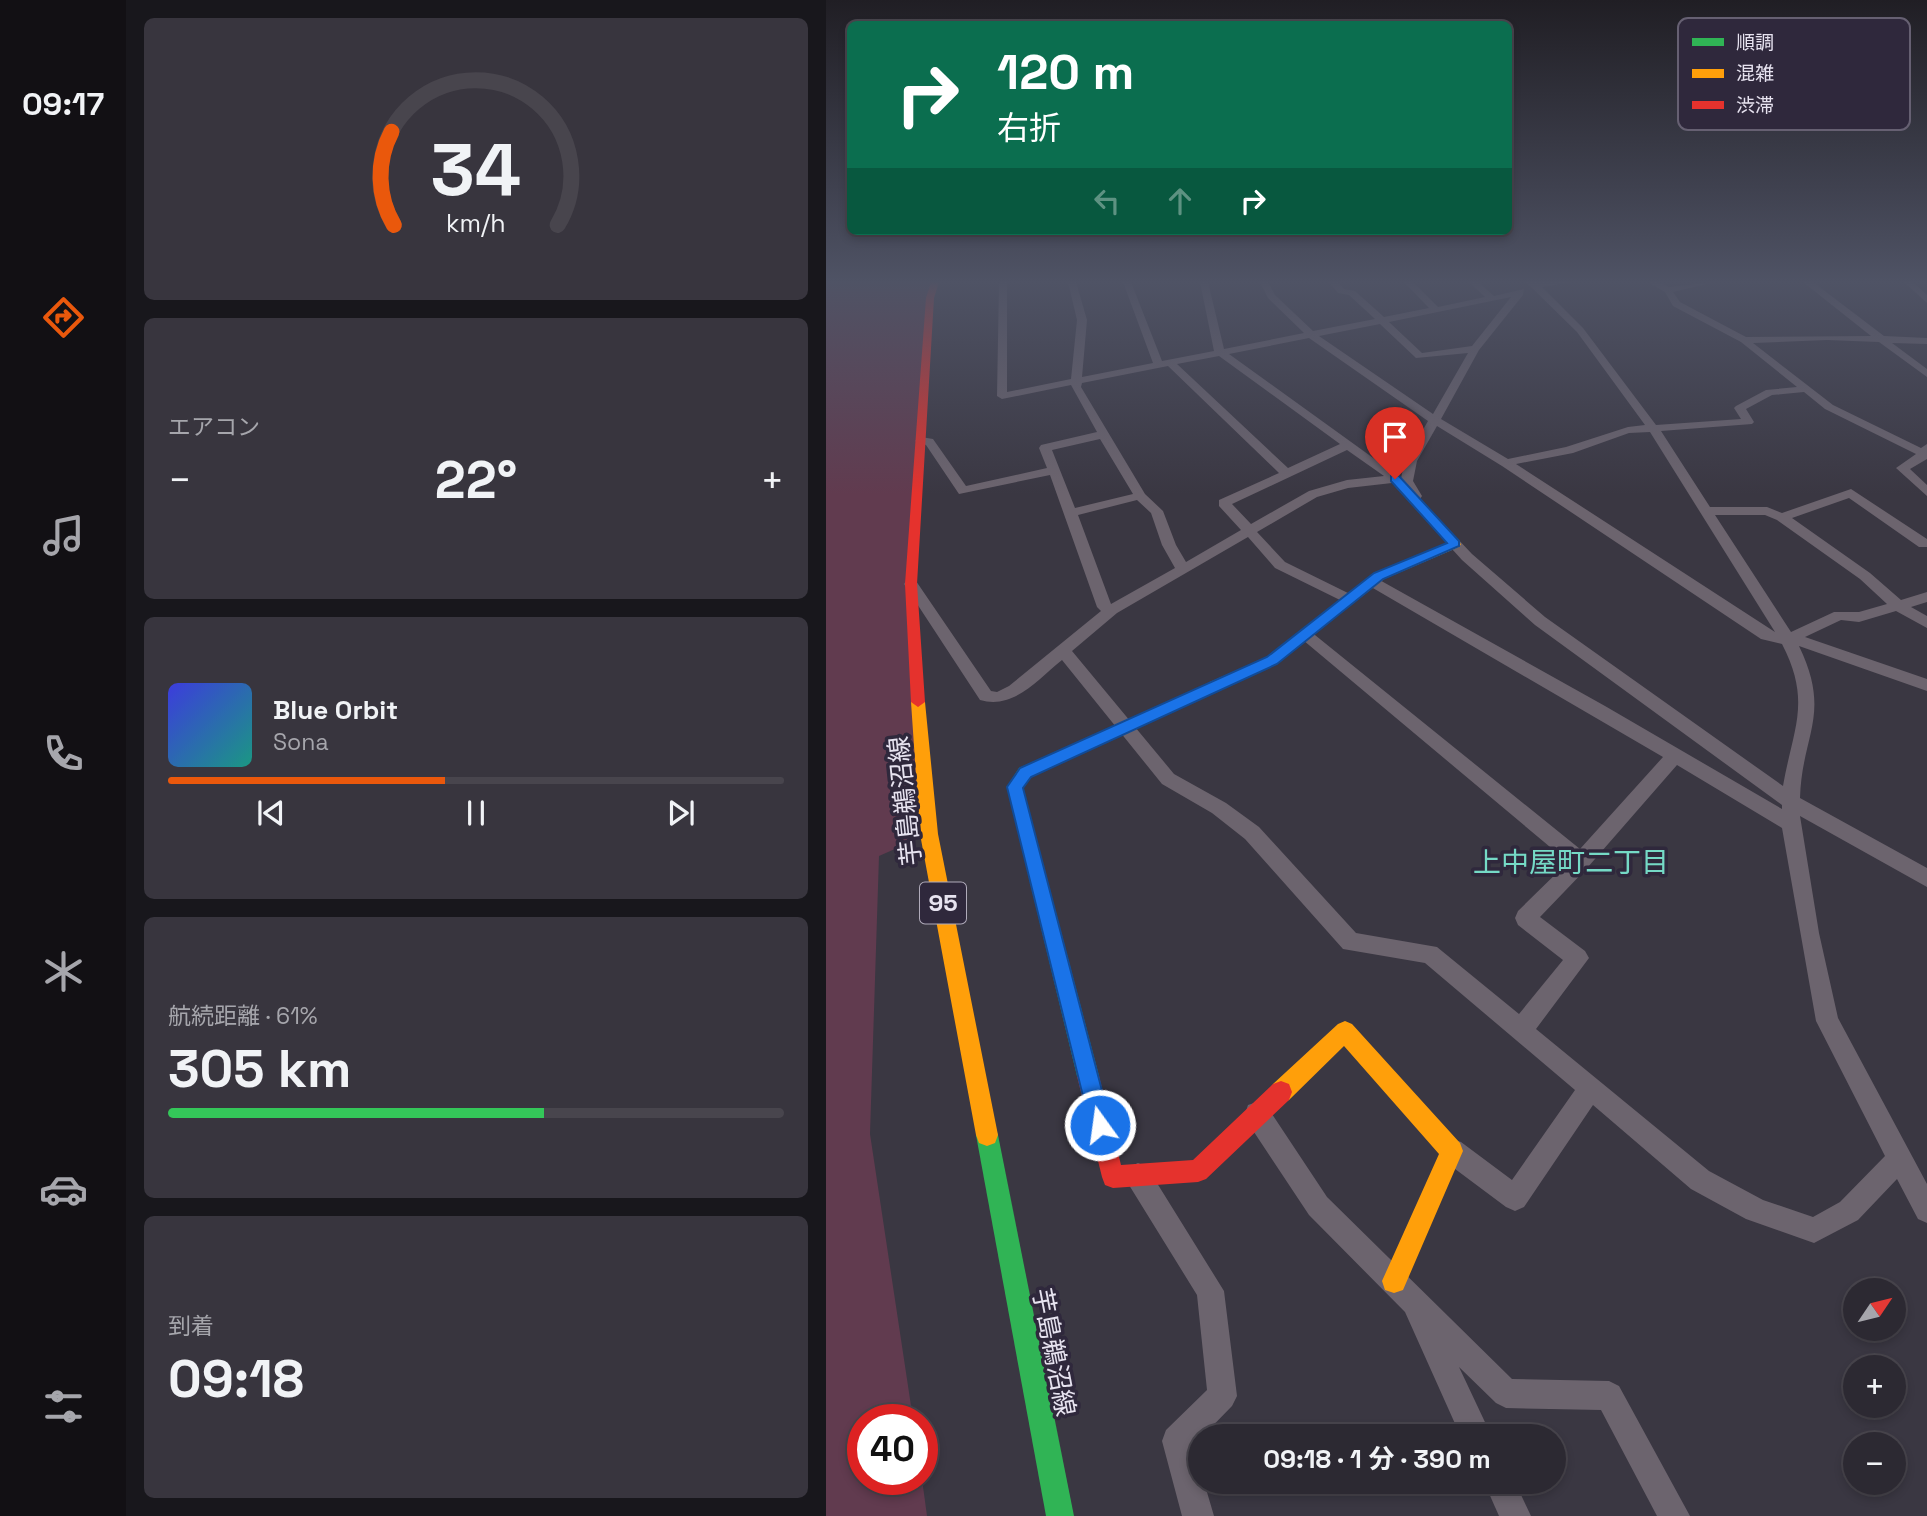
<!DOCTYPE html>
<html lang="ja">
<meta charset="utf-8">
<style>
:root{--surface:#2c2932;--page:#38353e;--text:#f1f3f6;--muted:#a6a6ac;--line:#48454d;--accent:#ea580c}
body{margin:0;font-family:"Space Grotesk","Noto Sans JP",sans-serif;background:var(--page);color:var(--text);height:100vh;display:flex;flex-direction:column;font-size:26px;white-space:nowrap}
*{box-sizing:border-box;margin:0}
p{font-size:23px;color:var(--muted)}
.icon{flex:none;width:38px;height:38px;fill:none;stroke:currentColor;stroke-width:2;stroke-linecap:round;stroke-linejoin:round}
.map{position:relative;flex:1;overflow:hidden}
.panel{display:flex;flex-direction:column;gap:18px;padding:18px;background:#18171c;width:700px}
.panel>*{flex:none}
.banner{position:absolute;left:21px;top:21px;width:665px;height:214px;border-radius:10px;box-shadow:0 4px 10px #0003,0 0 0 2px var(--line);background:#0b6e4f;color:#fff;overflow:hidden}
.needle{width:46px;rotate:55deg}
.buttons{position:absolute;left:1017px;top:1278px;display:grid;gap:14px}
.buttons a{display:grid;place-items:center;width:63px;height:63px;border-radius:50%;background:var(--surface);box-shadow:0 4px 10px #0003,0 0 0 2px var(--line);font-size:35px}
.speed{position:absolute;left:21px;top:1404px;display:flex;gap:14px;font-size:35px;font-weight:700;text-align:center}
.speed>*{display:grid;place-content:center;width:91px;height:91px;border-radius:50%;background:var(--surface);box-shadow:0 4px 10px #0003,0 0 0 2px var(--line);line-height:1}
.speed .limit{border:10px solid #d22;background:#fff;color:#111}
.pin{position:absolute;display:grid;place-items:center;width:60px;height:60px;color:#fff;margin:-72px -30px;border-radius:50% 50% 50% 0;rotate:-45deg;box-shadow:0 0 7px #0007}
.pin .icon{rotate:45deg}
.me{position:absolute;width:77px;margin:-38px;rotate:346deg;stroke-linejoin:round;filter:drop-shadow(0 0 5px #0008)}
.turn{display:flex;align-items:center;gap:24px;height:147px;padding:0 35px;font-size:32px}
.turn .icon{width:91px;height:91px;stroke-width:2.5}
.turn b{display:block;font-size:49px;line-height:60px}
.lanes{display:flex;align-items:center;height:66px;padding:0 35px;background:#0003;justify-content:center;gap:35px;direction:ltr}
.lanes .off{opacity:.35}
.big{font-size:52px;font-weight:700;line-height:1.1}
.panel .tile{flex:1;display:flex;flex-direction:column;justify-content:center;gap:10px;min-width:0;padding:0 24px;border-radius:10px;background:var(--page)}
.panel .dial{align-items:center;gap:0}
.dial svg{height:182px;overflow:visible;fill:none;stroke:var(--line);stroke-width:7;stroke-linecap:round;text-anchor:middle}
.dial text{fill:var(--text);stroke:none}
.song{display:flex;align-items:center;gap:21px}
.cover{width:84px;height:84px;border-radius:10px;background:linear-gradient(135deg,hsl(240 70% 55%),hsl(170 70% 35%))}
.played{height:7px;border-radius:4px;background:linear-gradient(90deg,var(--accent) 45%,var(--line) 45%)}
.keys{display:flex;justify-content:space-around;direction:ltr}
.heat{display:flex;justify-content:space-between;align-items:center;font-size:38px;direction:ltr}
.charge{height:10px;border-radius:5px;background:linear-gradient(90deg,#34c759 61%,var(--line) 0)}
.trip{position:absolute;left:362px;top:1424px;width:378px;height:70px;border-radius:35px;background:var(--surface);box-shadow:0 4px 10px #0003,0 0 0 2px var(--line);font-weight:700;line-height:70px;text-align:center}
main{display:flex;flex:1;min-height:0}
.tab-bar{display:flex;flex-direction:column;width:126px;justify-content:space-around;align-items:center;background:#121014;color:var(--muted)}
.tab-bar .icon{width:49px;height:49px}
.tab-bar .current{color:var(--accent)}
.tab-bar b{font-size:32px;color:var(--text)}
.map>svg:first-child{display:block}
.green{fill:#613b4f}
.lines{fill:none;stroke-linecap:round;stroke-linejoin:round}
.street{fill:#6c646e;fill-rule:evenodd}
.fast{fill:#30b455;fill-rule:evenodd}
.slow{fill:#ff9f0a;fill-rule:evenodd}
.jam{fill:#e5322d;fill-rule:evenodd}
.route{fill:#1a73e8;stroke:#114b97;stroke-width:2}
.labels{text-anchor:middle;stroke-width:7;stroke-linejoin:round;paint-order:stroke}
.shield{fill:#2f283c;stroke:#b0abba;stroke-width:2}
.shield-label{font-size:24px;font-weight:bold;fill:#e7e3f0}
.street-label{font-size:26px;fill:#e7e3f0;stroke:#2f283c}
.neighbourhood-label{font-size:28px;fill:#75dac6;stroke:#2f283c}
.key{fill:#2f283c;stroke:#666072;stroke-width:2}
.key-label{font-size:19px;fill:#e7e3f0}
</style>
<main>
<nav class="tab-bar">
<b>09:17</b>
<svg class="icon current" aria-label="directions" viewBox="0 0 24 24"><path d="M12 3l9 9-9 9-9-9zM9 14v-3h6M13 9l2 2-2 2"/></svg>
<svg class="icon" aria-label="music" viewBox="0 0 24 24"><path d="M9 18V5l10-2v13"/><circle cx="6" cy="18" r="3"/><circle cx="16" cy="16" r="3"/></svg>
<svg class="icon" aria-label="phone" viewBox="0 0 24 24"><path d="M5 4h4l2 5-3 2q2 4 5 5l2-3 5 2v4C11 20 4 13 5 4z"/></svg>
<svg class="icon" aria-label="climate" viewBox="0 0 24 24"><path d="M12 3v18M4 7l16 10M4 17L20 7"/></svg>
<svg class="icon" aria-label="car" viewBox="0 0 24 24"><path d="M5 17H2v-5l4-1 3-4h7l3 4 3 1v5h-3M9 17h6M6 11h13"/><circle cx="7" cy="17" r="2"/><circle cx="17" cy="17" r="2"/></svg>
<svg class="icon" aria-label="filters" viewBox="0 0 24 24"><path d="M4 7h16M4 17h16"/><circle cx="9" cy="7" r="2"/><circle cx="15" cy="17" r="2"/></svg>
</nav>
<section class="panel">
<div class="tile dial"><svg viewBox="0 0 100 80">
<path d="M14 69A42 42 0 1 1 86 69"/>
<path d="M14 69A42 42 0 0 1 13 28" stroke="#ea580c"/>
<text x="50" y="56" font-size="32" font-weight="700">34</text>
<text x="50" y="72" font-size="11">km/h</text>
</svg></div>
<div class="tile"><p>エアコン</p>
<div class="heat"><a>−</a><b class="big">22°</b><a>+</a></div>
</div>
<div class="tile">
<div class="song"><i class="cover"></i><div><b>Blue Orbit</b><p>Sona</p></div></div>
<div class="played"></div>
<div class="keys"><svg class="icon" aria-label="previous" viewBox="0 0 24 24"><path d="M18 5L8 12l10 7zM5 5v14"/></svg><svg class="icon" aria-label="pause" viewBox="0 0 24 24"><path d="M8 5v14M16 5v14"/></svg><svg class="icon" aria-label="next" viewBox="0 0 24 24"><path d="M6 5l10 7-10 7zM19 5v14"/></svg></div>
</div>
<div class="tile"><p>航続距離 · 61%</p><b class="big">305 km</b><div class="charge"></div></div>
<div class="tile"><p>到着</p><b class="big">09:18</b></div>
</section>
<div class="map">
<svg width="1101" height="1516" viewBox="0 0 1101 1516">
<rect width="100%" height="100%" fill="#3a3742"/>
<!-- green -->
<polygon class="green" points="0,282 109,282 85,584 103,834 53,856 44,1134 87,1419 37,1419 37,1479 96,1479 101,1516 0,1516"/>
<g class="lines">
<!-- street -->
<g class="street">
<path d="M173,282H181V392L245,379L251,320L242,282H250L261,320L256,377L327,363L297,282H305L336,361L388,351L374,282H382L398,349L478,333L442,298L434,282H442L449,295L487,331L549,319L523,295L512,293L503,282H512L518,289L529,291L558,317L603,308L578,282H587L612,307L659,297L643,282H652L668,296L698,289L697,295L653,350L615,419L682,459L740,447L802,427L819,425L751,332L700,282H746L716,287L757,328L830,425L915,419L908,408L910,406L940,390L971,387L915,342L847,306L839,292L822,282H833L843,287L889,282L847,292L854,302L920,337L1045,336L977,282H987L1058,336L1101,338V344L1066,343L1101,369V377L1053,342L1001,340L927,343L1007,405L1095,448L1101,444V459L1084,469L1101,485V496L1070,468L1090,454L999,409L978,392L946,395L920,409L928,422L926,424L835,431L884,507H941L956,513L1025,489L1101,539V547H1093L1023,498L966,518L1044,573L1075,600L1101,592V602L1085,607L1101,616V628L1070,611L1033,622L1015,620L979,637L1101,679V691L973,646C1006,715 976,733 974,798L1101,868V887L974,816L993,933L1012,1018L1101,1184V1223L1092,1219L1071,1179L1032,1220L988,1243L920,1219L865,1189L767,1105L698,1207L689,1211L680,1207L617,1160L614,1151L617,1142L626,1139L635,1142L686,1180L749,1090L599,963L517,949L419,839L386,813L336,784L236,660C212,679 188,710 154,700L78,584L80,581H90L165,691L171,692L183,686L275,611L271,607L224,475L133,494L100,445L89,441L95,437L107,439L140,486L221,468L213,448L215,445L271,432L245,385L176,399L171,396ZM685,297L646,346L596,353L563,322ZM554,324L590,358L642,353L607,414L493,336ZM483,338L602,421L579,461L575,478L403,354ZM393,356L514,444L462,468L351,364ZM342,366L453,473L393,500V506L415,530L360,562L350,545L337,511L319,494L255,387L256,383ZM611,426L676,466L935,639L956,644C986,702 967,728 957,786L719,617L646,554L594,499L596,496L587,481L591,461ZM824,432L949,632L690,464L747,453L803,433ZM274,439L307,494L249,508L226,450ZM521,450L558,476L521,480L483,491L425,524L406,504ZM566,483L636,560L709,625L956,805V809L779,706L550,578H540V584L837,757L754,849L484,631H474L471,635L742,862L692,911L689,918L692,925L737,960L693,1014L611,947L530,933L433,827L400,803L348,774L246,651L291,613L422,537L449,568L516,601H526V595L459,562L431,532L491,497L522,488ZM311,500L325,513L336,545L349,568L285,604L252,515ZM889,515H939L951,520L1034,579L1061,604L1033,612H1008L965,632ZM851,765L956,828L990,1021L1059,1156L1014,1202L987,1217L937,1200L883,1171L710,1029L763,958L759,951L714,917L762,867Z"/>
<polygon points="1078,282 1087,282 1101,295 1101,303"/>
<polygon points="431,1102 440,1105 501,1197 686,1379 783,1381 793,1386 864,1516 831,1516 775,1410 680,1408 670,1403 633,1367 666,1437 635,1437 579,1312 483,1215 422,1123 419,1114 422,1105"/>
<polygon points="312,1163 321,1167 398,1291 411,1396 406,1406 367,1446 374,1470 374,1482 378,1482 388,1516 356,1516 336,1441 340,1430 381,1390 371,1295 303,1185 299,1176 303,1167"/>
<polygon points="658,1482 689,1482 705,1516 673,1516"/>
</g>
<!-- fast -->
<g class="fast">
<polygon points="389,681 396,686 394,690 205,776 197,788 273,1076 269,1083 262,1087 255,1083 251,1076 181,787 193,768"/>
<polygon points="161,1124 169,1127 172,1135 248,1516 220,1516 150,1135 153,1127"/>
</g>
<!-- slow -->
<g class="slow">
<polygon points="629,540 635,544 633,547 558,579 451,663 394,690 384,690 382,686 384,682 441,657 548,573"/>
<polygon points="92,697 99,702 112,834 172,1135 169,1143 161,1146 153,1143 150,1135 94,834 85,702"/>
<polygon points="519,1021 526,1024 634,1143 637,1151 577,1290 568,1293 559,1290 556,1281 613,1154 518,1046 463,1100 455,1103 447,1100 444,1092 447,1084 512,1024"/>
</g>
<!-- jam -->
<g class="jam">
<polygon points="105,282 113,282 108,298 91,584 99,702 92,707 85,702 79,584 100,298"/>
<polygon points="262,1065 269,1069 273,1076 295,1165 367,1160 447,1084 455,1081 463,1084 466,1092 463,1100 380,1179 372,1182 287,1188 279,1185 276,1177 251,1076 255,1069"/>
</g>
</g>
<!-- sky -->
<linearGradient id="sky" x2="0" y2="1"><stop stop-color="#201e24"/><stop offset="0.57" stop-color="#4f5365"/><stop offset="1" stop-color="#4f5365" stop-opacity="0"/></linearGradient>
<rect width="1101" height="494" fill="url(#sky)"/>
<!-- route -->
<polygon class="route" points="565,476 573,476 633,541 633,546 557,579 451,664 205,777 197,788 285,1125 281,1133 274,1136 266,1133 181,787 194,768 441,657 548,573 621,543 565,481"/>
<g class="labels">
<!-- shield labels -->
<rect class="shield" x="94" y="882.5" width="46" height="41" rx="5"/>
<g class="shield-label">
<text x="117" y="911">95</text>
</g>
<!-- street labels -->
<g class="street-label">
<text transform="translate(79 801) rotate(-96)" y="9">芋島鵜沼線</text>
<text transform="translate(228 1352) rotate(79)" y="9">芋島鵜沼線</text>
</g>
<!-- neighbourhood labels -->
<g class="neighbourhood-label">
<text x="745" y="872">上中屋町二丁目</text>
</g>
</g>
<!-- legend -->
<rect x="852" y="18" width="232" height="112" rx="10" class="key"/>
<rect x="866" y="38" width="32" height="8" fill="#30b455"/>
<rect x="866" y="69" width="32" height="9" fill="#ff9f0a"/>
<rect x="866" y="101" width="32" height="8" fill="#e5322d"/>
<g class="key-label">
<text x="910" y="49">順調</text>
<text x="910" y="80">混雑</text>
<text x="910" y="112">渋滞</text>
</g>
</svg>
<div class="buttons">
<a><svg class="needle" viewBox="-14 -14 28 28"><path d="M0-13l5 13h-10z" fill="#e53935"/><path d="M0 13l5-13h-10z" fill="#a6a6ac"/></svg></a>
<a>+</a>
<a>−</a>
</div>
<div class="speed"><div class="limit">40</div></div>
<div class="pin" style="left:569px;top:479px;background:#d93025"><svg class="icon" aria-label="arrive" viewBox="0 0 24 24"><path d="M6 21V4h12l-3 4 3 4H6"/></svg></div>
<svg class="me" style="left:274px;top:1125px" viewBox="-20 -20 40 40"><circle r="17" fill="#1a73e8" stroke="#fff" stroke-width="3"/><path d="M0-11L8 9 0 5-8 9z" fill="#fff"/></svg>
<div class="trip">09:18 · 1 分 · 390 m</div>
<div class="banner">
<div class="turn"><svg class="icon" aria-label="right" viewBox="0 0 24 24"><path d="M7 20v-9h11M14 6l5 5-5 5"/></svg><div><b>120 m</b>右折</div></div>
<div class="lanes"><svg class="icon off" aria-label="left" viewBox="0 0 24 24"><path d="M17 20v-9H6M10 6l-5 5 5 5"/></svg><svg class="icon off" aria-label="ahead" viewBox="0 0 24 24"><path d="M12 20V5M6 11l6-6 6 6"/></svg><svg class="icon" aria-label="right" viewBox="0 0 24 24"><path d="M7 20v-9h11M14 6l5 5-5 5"/></svg></div>
</div>
</div>
</main>
